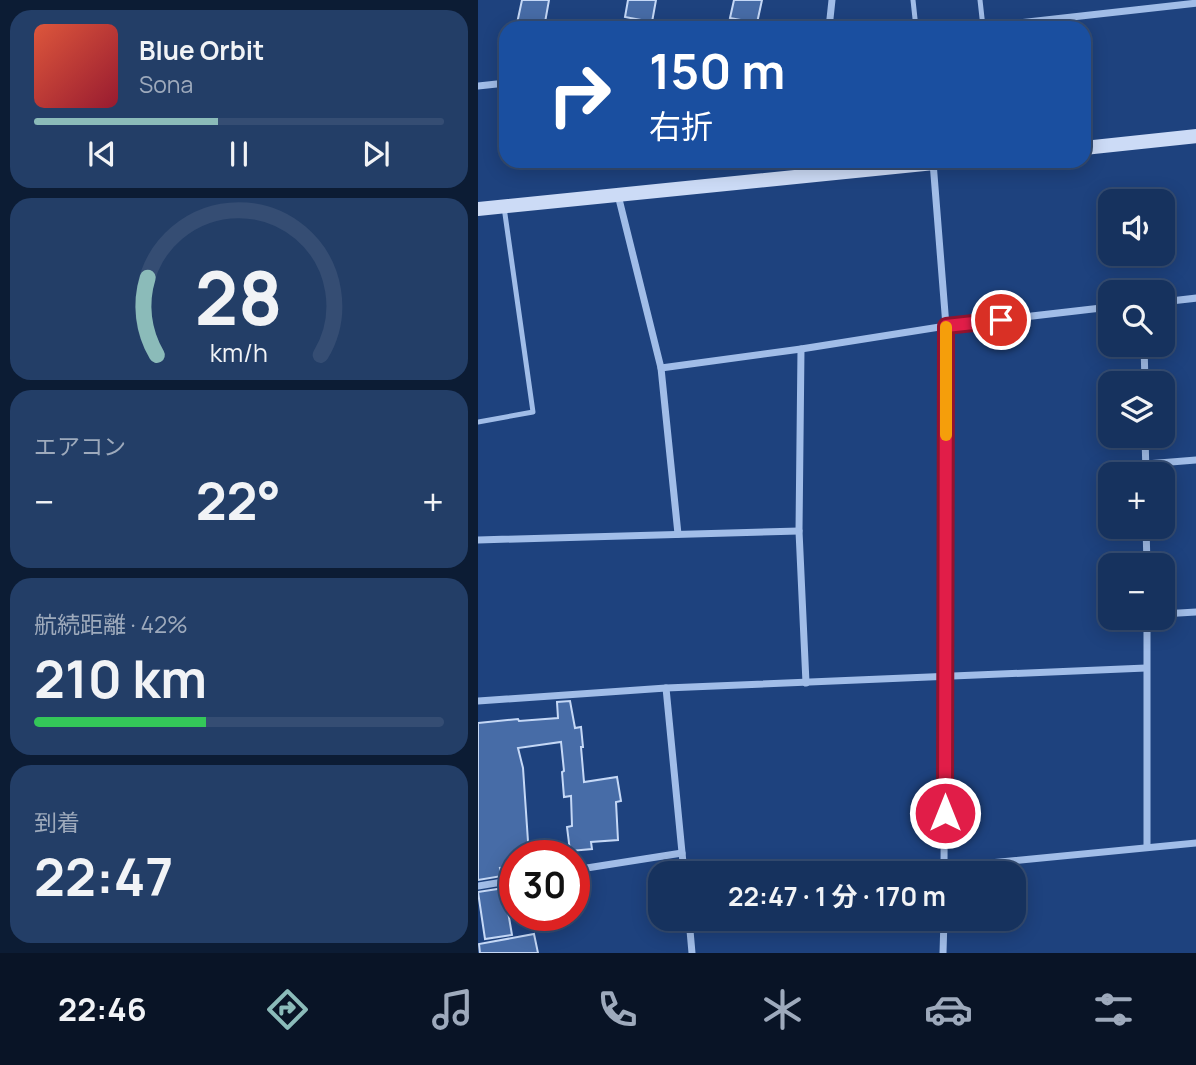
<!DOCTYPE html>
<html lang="ja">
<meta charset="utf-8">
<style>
:root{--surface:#16325e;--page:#233e67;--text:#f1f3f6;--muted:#9eaabc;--line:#354d73;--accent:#8bbbb9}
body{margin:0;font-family:Manrope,"Noto Sans JP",sans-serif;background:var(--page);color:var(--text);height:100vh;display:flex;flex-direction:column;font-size:26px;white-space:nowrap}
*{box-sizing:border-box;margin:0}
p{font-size:23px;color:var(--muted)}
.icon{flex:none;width:38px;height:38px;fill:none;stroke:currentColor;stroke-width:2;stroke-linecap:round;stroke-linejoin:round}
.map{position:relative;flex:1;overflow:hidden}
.details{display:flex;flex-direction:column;gap:10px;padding:10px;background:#0c1c34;width:478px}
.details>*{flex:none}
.top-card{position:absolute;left:21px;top:21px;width:592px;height:147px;border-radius:21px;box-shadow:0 4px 18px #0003,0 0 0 2px var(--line);background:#1a4fa0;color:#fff;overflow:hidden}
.controls{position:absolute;left:620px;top:189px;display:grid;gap:14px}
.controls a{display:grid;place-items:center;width:77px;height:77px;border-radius:14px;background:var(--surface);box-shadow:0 4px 18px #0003,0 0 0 2px var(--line);font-size:35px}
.speed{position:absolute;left:21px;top:840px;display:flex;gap:14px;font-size:35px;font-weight:700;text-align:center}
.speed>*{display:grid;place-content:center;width:91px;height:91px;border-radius:50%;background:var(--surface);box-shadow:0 4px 18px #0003,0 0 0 2px var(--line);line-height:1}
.speed .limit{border:10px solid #d22;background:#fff;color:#111}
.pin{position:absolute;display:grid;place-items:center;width:60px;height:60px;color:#fff;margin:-30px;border:4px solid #fff;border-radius:50%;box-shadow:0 2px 7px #0007}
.me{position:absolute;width:77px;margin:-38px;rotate:0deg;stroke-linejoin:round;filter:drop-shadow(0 0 5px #0008)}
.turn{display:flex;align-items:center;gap:24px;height:147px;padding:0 35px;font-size:32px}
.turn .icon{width:91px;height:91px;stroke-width:2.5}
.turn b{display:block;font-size:49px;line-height:60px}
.big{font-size:52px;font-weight:700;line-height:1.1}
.details .widget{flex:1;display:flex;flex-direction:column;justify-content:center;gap:10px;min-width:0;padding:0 24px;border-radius:21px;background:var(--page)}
.details .dial{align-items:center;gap:0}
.dial svg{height:182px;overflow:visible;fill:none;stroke:var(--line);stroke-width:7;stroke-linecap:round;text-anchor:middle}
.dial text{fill:var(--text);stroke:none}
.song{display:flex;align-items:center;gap:21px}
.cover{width:84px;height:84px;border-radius:10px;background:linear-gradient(135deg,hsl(10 70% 55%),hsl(350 70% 35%))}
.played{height:7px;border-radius:4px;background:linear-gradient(90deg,var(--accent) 45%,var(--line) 45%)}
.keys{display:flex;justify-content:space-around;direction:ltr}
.heat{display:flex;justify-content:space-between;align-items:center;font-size:38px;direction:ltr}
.charge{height:10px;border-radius:5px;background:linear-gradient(90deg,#34c759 42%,var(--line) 0)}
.trip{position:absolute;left:170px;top:861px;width:378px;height:70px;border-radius:21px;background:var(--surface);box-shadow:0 4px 18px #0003,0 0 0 2px var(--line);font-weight:700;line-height:70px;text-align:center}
.tabs{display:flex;height:112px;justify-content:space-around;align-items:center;background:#091426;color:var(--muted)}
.tabs .icon{width:49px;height:49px}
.tabs .current{color:var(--accent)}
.tabs b{font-size:32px;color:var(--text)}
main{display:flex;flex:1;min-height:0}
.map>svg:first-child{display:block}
.building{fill:#476ca7;stroke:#c5d8f6;stroke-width:2}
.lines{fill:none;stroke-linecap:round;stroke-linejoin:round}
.lane{stroke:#a1bde8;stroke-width:5}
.street{stroke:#a1bde8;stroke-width:7}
.secondary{stroke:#ccdbf6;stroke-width:14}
.route-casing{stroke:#92132f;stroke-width:18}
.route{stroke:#e11d48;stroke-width:12}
.slow{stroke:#f59e0b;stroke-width:12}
</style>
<main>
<section class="details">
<div class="widget">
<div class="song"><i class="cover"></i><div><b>Blue Orbit</b><p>Sona</p></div></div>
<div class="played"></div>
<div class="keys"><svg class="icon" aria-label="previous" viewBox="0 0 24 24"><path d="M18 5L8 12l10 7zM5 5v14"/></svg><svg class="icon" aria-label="pause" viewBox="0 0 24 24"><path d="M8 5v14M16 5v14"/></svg><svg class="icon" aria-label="next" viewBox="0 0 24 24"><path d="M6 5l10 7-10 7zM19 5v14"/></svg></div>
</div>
<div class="widget dial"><svg viewBox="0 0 100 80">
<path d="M14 69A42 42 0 1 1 86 69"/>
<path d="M14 69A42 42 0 0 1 10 35" stroke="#8bbbb9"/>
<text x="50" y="56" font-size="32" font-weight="700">28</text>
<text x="50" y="72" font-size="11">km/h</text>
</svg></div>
<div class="widget"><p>エアコン</p>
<div class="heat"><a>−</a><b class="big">22°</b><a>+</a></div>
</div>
<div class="widget"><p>航続距離 · 42%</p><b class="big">210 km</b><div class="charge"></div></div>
<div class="widget"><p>到着</p><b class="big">22:47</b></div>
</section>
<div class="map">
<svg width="719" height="953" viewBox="0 0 719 953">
<rect width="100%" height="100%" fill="#1e427e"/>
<!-- building -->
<g class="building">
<polygon points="44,0 71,0 66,28 38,28"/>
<polygon points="150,0 178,0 174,22 147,17"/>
<polygon points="256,0 284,0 279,23 252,18"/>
<polygon points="92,701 97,728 103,727 105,747 103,747 106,782 139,777 143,801 138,802 140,840 113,842 114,849 92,851 89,827 94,826 93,796 86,797 84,772 86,771 83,742 40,748 45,768 51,856 37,856 37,867 22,868 24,876 0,880 0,723 40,719 41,721 80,718 79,702"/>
<polygon points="26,888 34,935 7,939 0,892"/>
<polygon points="56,934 60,953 2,953 1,944"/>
</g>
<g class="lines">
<!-- lane -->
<g class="lane">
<polyline points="435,0 438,28"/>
<polyline points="502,0 505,27"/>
<polyline points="0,422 55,412 26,207"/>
</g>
<!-- street -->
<g class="street">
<polyline points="351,28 354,0"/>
<polyline points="496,28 719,3"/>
<polyline points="0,86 28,83"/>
<polyline points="455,162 468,326 466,873"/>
<polyline points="140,195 183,368 200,534"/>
<polyline points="684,302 719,298"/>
<polyline points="666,345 667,383"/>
<polyline points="323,349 321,531 328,683"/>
<polyline points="183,368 323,349 468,326 632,307"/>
<polyline points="667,436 668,474"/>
<polyline points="668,464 719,460"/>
<polyline points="668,527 669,565"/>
<polyline points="0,540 321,531"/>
<polyline points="684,614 719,612"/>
<polyline points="188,688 206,873"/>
<polyline points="0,701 188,688 668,668"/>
<polyline points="669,847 669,618"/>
<polyline points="96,870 204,853"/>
<polyline points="408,873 719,843"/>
<polyline points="0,886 37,880"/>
<polyline points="211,919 214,953"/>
<polyline points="465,953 466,919"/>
</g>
<!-- secondary -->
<g class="secondary">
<polyline points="606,148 719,136"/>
<polyline points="0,209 476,161"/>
</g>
</g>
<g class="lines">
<!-- route casing -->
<g class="route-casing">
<polyline id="route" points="467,813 468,326 523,320"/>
</g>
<!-- route -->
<use href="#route" class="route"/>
<!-- slow -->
<polyline class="slow" points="468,435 468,327"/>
</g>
</svg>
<div class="controls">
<a><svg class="icon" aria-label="sound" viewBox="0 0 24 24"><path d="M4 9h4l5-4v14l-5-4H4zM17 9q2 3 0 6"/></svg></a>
<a><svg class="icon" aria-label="search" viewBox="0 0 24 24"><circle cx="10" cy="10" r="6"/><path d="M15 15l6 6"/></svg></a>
<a><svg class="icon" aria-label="layers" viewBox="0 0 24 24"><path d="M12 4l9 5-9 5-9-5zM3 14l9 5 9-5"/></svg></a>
<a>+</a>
<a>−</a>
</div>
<div class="speed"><div class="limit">30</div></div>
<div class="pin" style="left:523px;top:320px;background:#d93025"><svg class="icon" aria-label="arrive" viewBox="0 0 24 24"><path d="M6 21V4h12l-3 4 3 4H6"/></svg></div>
<svg class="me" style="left:467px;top:813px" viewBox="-20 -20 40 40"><circle r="17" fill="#e11d48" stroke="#fff" stroke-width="3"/><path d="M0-11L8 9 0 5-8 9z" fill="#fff"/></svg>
<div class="trip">22:47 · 1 分 · 170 m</div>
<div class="top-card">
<div class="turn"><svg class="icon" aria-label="right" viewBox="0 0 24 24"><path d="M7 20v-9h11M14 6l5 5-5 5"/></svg><div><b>150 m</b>右折</div></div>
</div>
</div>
</main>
<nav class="tabs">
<b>22:46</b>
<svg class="icon current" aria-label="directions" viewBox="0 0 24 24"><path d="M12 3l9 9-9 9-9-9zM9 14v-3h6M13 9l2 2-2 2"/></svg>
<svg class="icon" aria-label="music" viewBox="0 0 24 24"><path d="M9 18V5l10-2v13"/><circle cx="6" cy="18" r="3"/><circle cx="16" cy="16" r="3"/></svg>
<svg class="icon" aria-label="phone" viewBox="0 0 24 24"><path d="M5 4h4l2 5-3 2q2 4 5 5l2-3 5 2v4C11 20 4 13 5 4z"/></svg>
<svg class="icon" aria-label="climate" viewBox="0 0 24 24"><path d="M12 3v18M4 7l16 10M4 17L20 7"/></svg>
<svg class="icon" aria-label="car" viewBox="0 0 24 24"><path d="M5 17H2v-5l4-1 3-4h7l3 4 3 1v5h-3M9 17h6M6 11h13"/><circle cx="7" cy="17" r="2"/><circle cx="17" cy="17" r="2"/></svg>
<svg class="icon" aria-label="filters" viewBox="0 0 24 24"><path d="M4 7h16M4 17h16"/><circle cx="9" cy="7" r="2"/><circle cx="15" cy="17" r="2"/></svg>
</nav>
